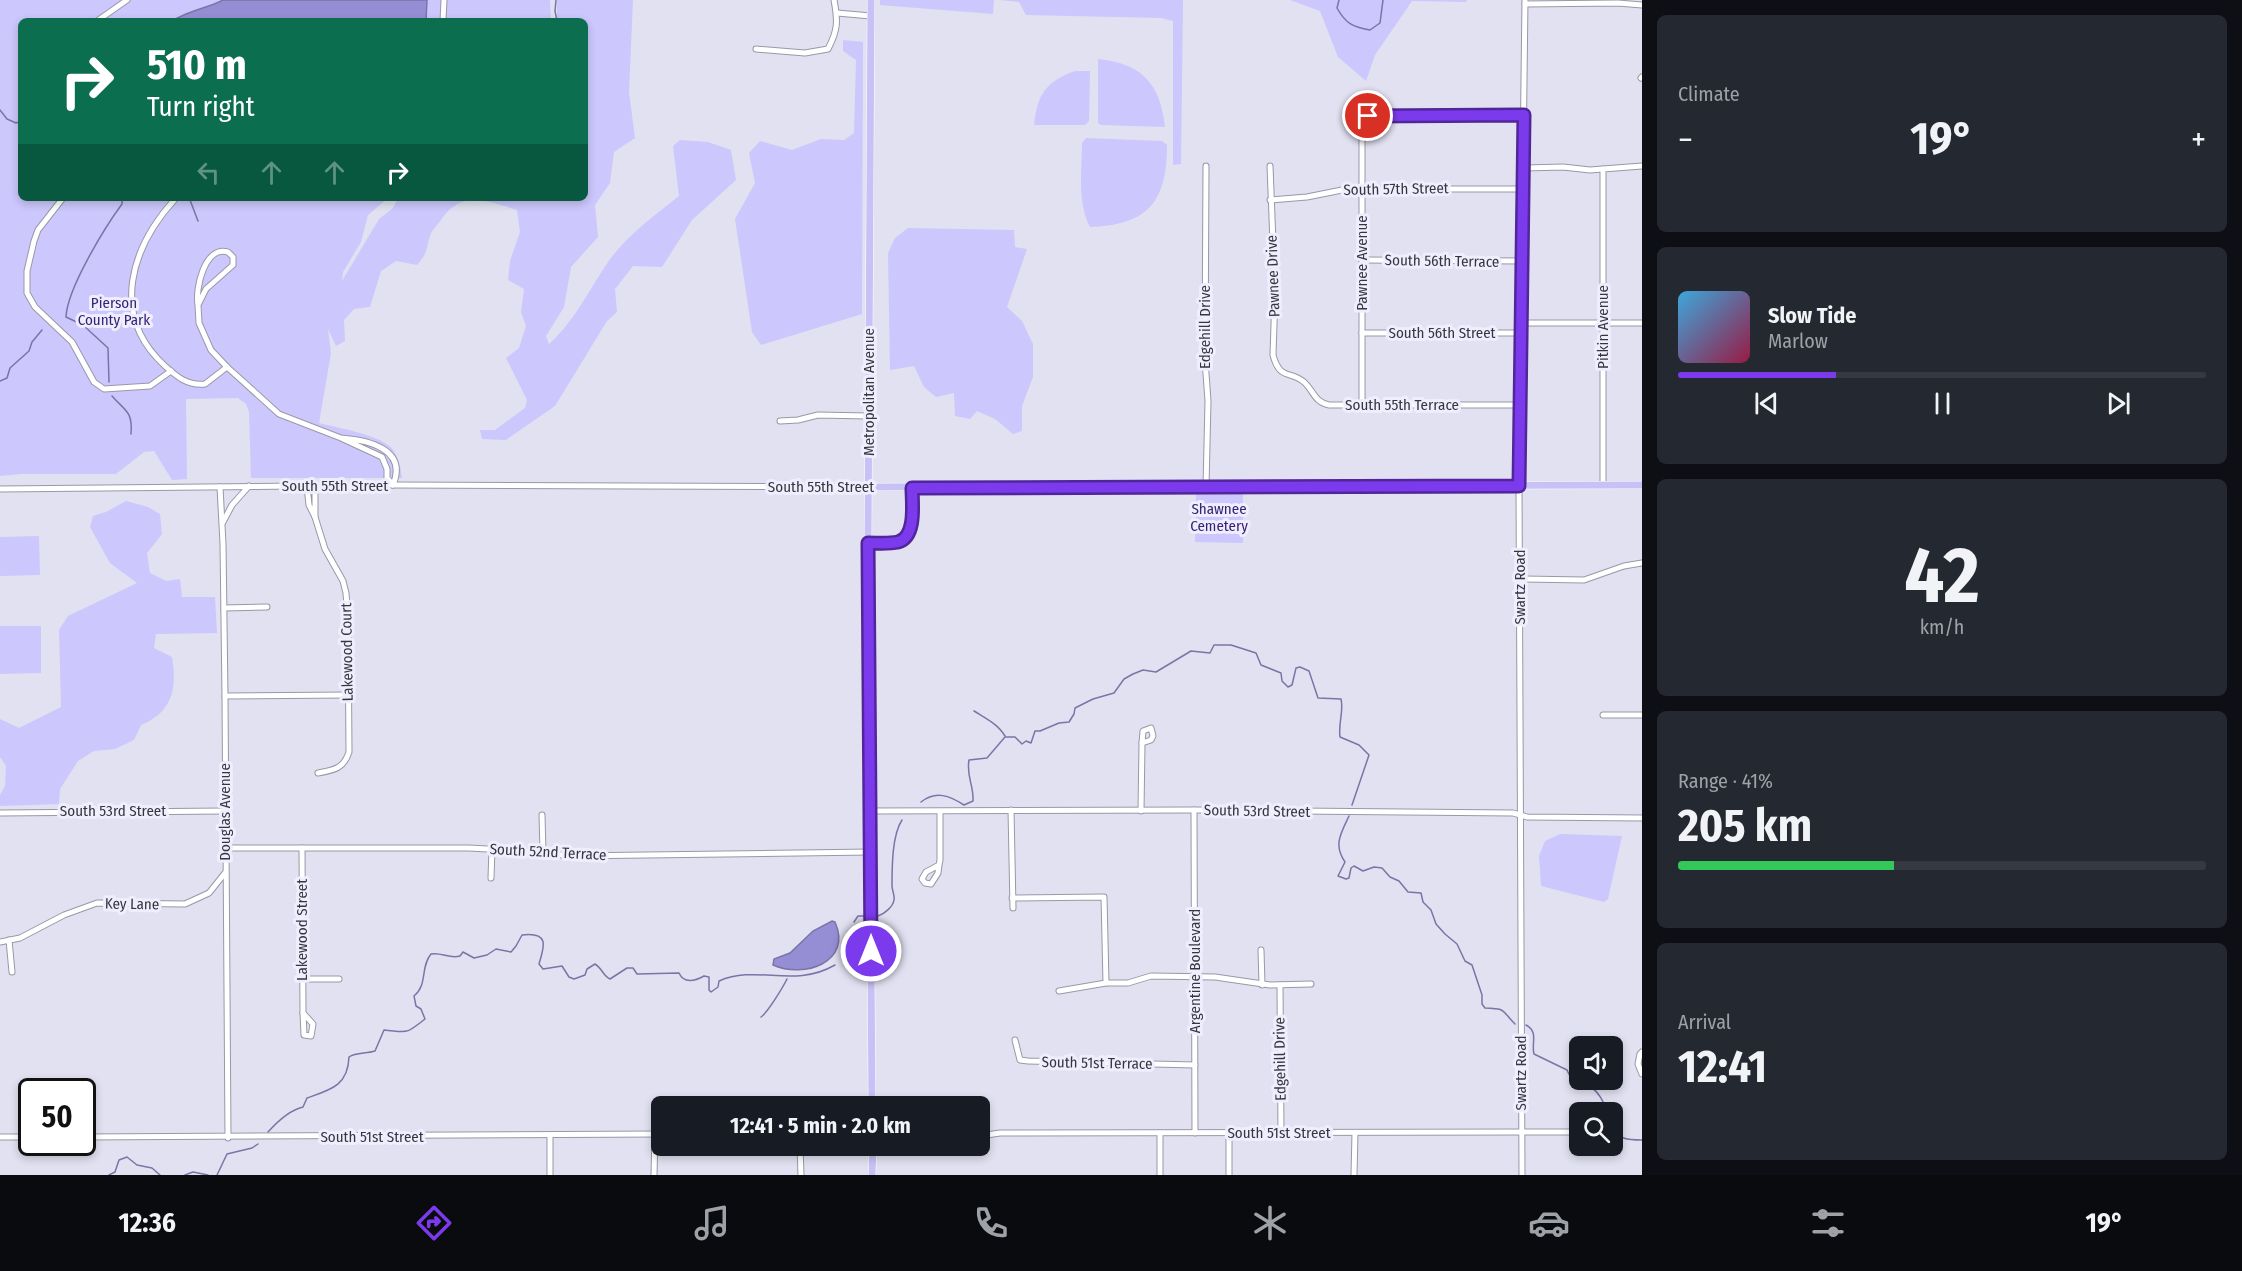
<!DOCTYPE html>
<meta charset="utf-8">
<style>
:root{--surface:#171b24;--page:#242831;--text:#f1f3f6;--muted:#9ea1a6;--line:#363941;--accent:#7c3aed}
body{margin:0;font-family:"Fira Sans Condensed",sans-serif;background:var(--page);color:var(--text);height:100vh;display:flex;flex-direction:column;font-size:22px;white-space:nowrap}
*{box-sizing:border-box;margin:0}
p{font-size:20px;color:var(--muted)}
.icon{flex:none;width:33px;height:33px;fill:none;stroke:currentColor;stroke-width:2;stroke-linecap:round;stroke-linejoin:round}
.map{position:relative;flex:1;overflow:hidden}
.panel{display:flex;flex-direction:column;gap:15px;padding:15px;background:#0d0f14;width:600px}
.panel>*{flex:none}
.hud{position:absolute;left:18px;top:18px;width:570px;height:183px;border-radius:9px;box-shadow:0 3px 9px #0003;background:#0b6e4f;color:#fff;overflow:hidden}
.fabs{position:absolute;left:1569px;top:1036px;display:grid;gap:12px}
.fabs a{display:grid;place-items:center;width:54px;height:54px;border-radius:9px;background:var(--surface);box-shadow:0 3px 9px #0003;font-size:30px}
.speed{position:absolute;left:18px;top:1078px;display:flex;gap:12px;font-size:30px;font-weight:700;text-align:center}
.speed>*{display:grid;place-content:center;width:78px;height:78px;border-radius:50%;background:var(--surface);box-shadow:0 3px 9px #0003;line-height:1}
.speed .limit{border:3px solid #111;border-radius:9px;background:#fff;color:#111}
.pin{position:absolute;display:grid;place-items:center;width:51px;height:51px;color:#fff;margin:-26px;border:3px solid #fff;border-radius:50%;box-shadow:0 2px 6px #0007}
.me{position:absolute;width:66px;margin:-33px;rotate:0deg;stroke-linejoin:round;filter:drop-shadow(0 0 4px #0008)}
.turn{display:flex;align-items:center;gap:21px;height:126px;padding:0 30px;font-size:27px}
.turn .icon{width:78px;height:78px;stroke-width:2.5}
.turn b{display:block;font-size:42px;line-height:51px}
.lanes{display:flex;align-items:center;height:57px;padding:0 30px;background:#0003;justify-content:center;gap:30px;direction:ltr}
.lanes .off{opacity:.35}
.big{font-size:45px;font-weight:700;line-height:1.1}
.panel .widget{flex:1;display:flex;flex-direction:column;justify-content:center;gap:9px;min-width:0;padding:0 21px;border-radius:9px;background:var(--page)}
.panel .dial{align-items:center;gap:0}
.dial b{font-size:78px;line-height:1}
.song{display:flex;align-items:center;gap:18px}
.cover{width:72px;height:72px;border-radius:9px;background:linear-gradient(135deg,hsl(200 70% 55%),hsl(340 70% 35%))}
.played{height:6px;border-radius:3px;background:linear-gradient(90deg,var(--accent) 30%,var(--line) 30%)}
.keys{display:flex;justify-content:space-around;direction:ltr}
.heat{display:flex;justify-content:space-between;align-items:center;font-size:33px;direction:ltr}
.charge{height:9px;border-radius:4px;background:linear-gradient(90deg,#34c759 41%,var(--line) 0)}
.trip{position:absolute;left:651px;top:1096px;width:339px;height:60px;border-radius:9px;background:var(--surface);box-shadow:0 3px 9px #0003;font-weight:700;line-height:60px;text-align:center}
.tab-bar{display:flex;height:96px;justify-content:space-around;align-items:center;background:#090b0e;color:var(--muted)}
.tab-bar .icon{width:42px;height:42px}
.tab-bar .current{color:var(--accent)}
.tab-bar b{font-size:27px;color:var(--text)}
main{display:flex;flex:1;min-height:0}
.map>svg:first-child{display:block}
.green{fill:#ccc7fc}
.water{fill:#968ed4;stroke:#7a74a7;stroke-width:1.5}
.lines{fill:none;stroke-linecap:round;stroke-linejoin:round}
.stream{stroke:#7a74a7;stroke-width:1.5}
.minor-casing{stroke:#9998a7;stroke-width:7}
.major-casing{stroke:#fff;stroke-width:8}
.minor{stroke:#fff;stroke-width:5}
.major{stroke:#c8c1f5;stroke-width:7}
.route-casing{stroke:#51269a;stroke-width:15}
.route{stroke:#7c3aed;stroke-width:10}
.labels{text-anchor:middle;stroke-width:6;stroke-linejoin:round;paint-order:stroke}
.street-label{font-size:15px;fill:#37363d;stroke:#efeeff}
.park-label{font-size:15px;fill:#372374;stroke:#efeeff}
</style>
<main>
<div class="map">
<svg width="1642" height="1175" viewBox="0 0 1642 1175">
<rect width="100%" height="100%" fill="#e2e1f1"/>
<!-- green -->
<g class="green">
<path d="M0,0H550L551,21H21V198H388L368,215L361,242L343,272L342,281L379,219L393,208L398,198H585V21H557V0H633L629,92L635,138L614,152L610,183L595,205L598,237L571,267L564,307L546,336L549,344C576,320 590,287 611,258C629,234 655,215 679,196L673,146L680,140L708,142L731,150L736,180L692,220L662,267L633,266L615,289L617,312L607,321L555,406L506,440L482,439L480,430H495L525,408L527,400L506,358L519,348L526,326L521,312L524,289L508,280L510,261L520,232L517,210C487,201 462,189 441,220C437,225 432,230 430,236C425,251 429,251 417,265L396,261L381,271L370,307L354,309L344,320L345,341L336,346L328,329L331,353L319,423C337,428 384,435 394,451C399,459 401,470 402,478H251L249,412L246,404L238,398L186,399L187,479L172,480L154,451L144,452L116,474H21L0,476Z"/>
<polygon points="880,0 994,0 993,14 880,5"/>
<polygon points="1000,0 1183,0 1181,164 1173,165 1173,21 1161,18 1026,15 1019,2"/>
<polygon points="1290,0 1467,0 1466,2 1412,1 1375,55 1366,81 1338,57 1320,11"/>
<polygon points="843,40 863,42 862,314 761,345 752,332 735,219 755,183 749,153 760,141 792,150 821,139 844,140 854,133 856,60 843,51"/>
<path d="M1098,59C1142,64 1160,83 1165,127L1101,125L1098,123Z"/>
<path d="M1075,71H1090L1089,121L1085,125H1034C1037,95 1046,81 1075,71Z"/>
<path d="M1086,138L1162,141L1167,145C1167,202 1148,225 1090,227C1077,203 1082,168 1082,143Z"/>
<polygon points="908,228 1014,230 1015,247 1027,249 1007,307 1022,321 1033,344 1033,377 1022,406 1022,431 1013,434 995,419 977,411 970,419 955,416 954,393 936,397 924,387 914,366 890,370 888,253 895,238"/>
<polygon points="1196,493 1243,494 1243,543 1195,542"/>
<path d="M126,501L148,507L160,514L162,534L147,553L150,573L166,581L180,579L182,597H215L217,633L156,634L154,648L172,657C177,688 173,712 141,725L134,740L115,749L94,751L78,761L60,789L59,804L0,806V795L5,786L6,766L0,757V719L19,728L61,707L59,630L68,616L137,583L110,563L90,527L93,516L106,512Z"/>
<polygon points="39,536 40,575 0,576 0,537"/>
<polygon points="0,626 41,626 41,673 0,674"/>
<polygon points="1560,834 1622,836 1608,899 1604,902 1541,886 1539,856 1545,841"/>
</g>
<!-- water -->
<g class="water">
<path d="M223,0H427L426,21H173C184,12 208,8 223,0Z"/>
<path d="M832,921L835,922C853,962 804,979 773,965L774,959L790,953L813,931Z"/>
</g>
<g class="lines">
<!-- stream -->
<g class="stream">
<polyline points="556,0 555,11 557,21"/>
<path d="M1339,0L1337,8C1346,24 1353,27 1370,30L1380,23L1383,0"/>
<polyline points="0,110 7,119 16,123 21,121"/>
<polyline points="190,200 198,221"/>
<polyline points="0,381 7,378 10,368 29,351 32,342 42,330"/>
<path d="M109,382L108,348L83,325L66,317C67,289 105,227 122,204V198"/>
<path d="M112,396C125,411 133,411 131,434"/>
<path d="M974,711C985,718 998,724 1005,736"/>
<path d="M921,802C936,790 950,796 964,805L973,801C974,785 966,777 969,760L987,758L1005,737H1015L1022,744L1026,741L1031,743L1035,731H1040L1059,723L1069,722L1074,714L1075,708L1093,699L1114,693L1124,679L1133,674L1143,670L1156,672L1191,651L1210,653L1214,645H1231L1256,653L1261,665L1281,673L1282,681L1288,687L1292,685L1296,668L1300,667L1309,671L1318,698L1341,699C1344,712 1338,723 1340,737L1359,745L1369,755L1352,805"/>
<path d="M1349,816C1341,833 1333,845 1345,862L1338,876L1346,879L1349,878L1351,868L1354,866L1363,871L1374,867L1382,868L1390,877L1399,881L1408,892L1421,893L1423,902L1431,910L1436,924L1445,934L1457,944L1465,961L1472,965L1482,995V1004L1485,1008C1507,1009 1500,1009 1515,1024"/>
<path d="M878,916C884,914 893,907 894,900C895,896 892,890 892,886C892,867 892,835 902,820"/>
<polyline points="854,922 858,916 866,916"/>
<path d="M761,1017C768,1012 783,987 787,979"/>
<path d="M1526,1025C1539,1032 1531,1043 1534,1054L1567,1070C1575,1088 1578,1080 1592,1088C1600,1093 1605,1105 1608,1113"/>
<path d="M1612,1126C1620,1140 1627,1140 1642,1140"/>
<path d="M268,1132C277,1122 290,1110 303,1107L307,1098C330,1090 348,1086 349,1057C356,1052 366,1054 375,1051L384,1030C408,1032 405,1035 425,1019L421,1009L416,1006L414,996C428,985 420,967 431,954C442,952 449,959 460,956L463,952L474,958L487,955L496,949L511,952L516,946L522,935C549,932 545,945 539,964L543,969L562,966L569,977L574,979L585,975L587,969L595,964C602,968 603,976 610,979L627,968H633L637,974L679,973C684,984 695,981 704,976L709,977V990L711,992L718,987L719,981C758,964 793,989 835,965"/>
<polyline points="109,1175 115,1172 119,1160 127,1157 137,1165 152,1168 160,1175"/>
<polyline points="185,1175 193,1172 208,1175"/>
<polyline points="217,1175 227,1154 252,1148 258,1144"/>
</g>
<!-- minor casing -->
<g class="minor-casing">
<g id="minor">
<polyline points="1525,4 1618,3 1642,5"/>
<polyline points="837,13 871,16"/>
<polyline points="97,21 127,0"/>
<polyline points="443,21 444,0"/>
<path d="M756,49L805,53L828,49C838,30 838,21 834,0"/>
<polyline points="1641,78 1642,77"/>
<polyline points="1206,166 1205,360 1208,401 1206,487"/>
<path d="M1270,166L1275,294L1273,355C1280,381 1290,370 1304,382C1314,391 1314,402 1329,405H1521"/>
<polyline points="1523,168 1563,167 1590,170 1642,166"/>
<polyline points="63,198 38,230 34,241 27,271 27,293 35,307 72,342 94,382 104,389 150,386 171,371"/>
<path d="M176,198C131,247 109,315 165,366C177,377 188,386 205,384L227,367"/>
<polyline points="1270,200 1307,197 1347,189 1523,189"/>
<polyline points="1362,260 1522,261"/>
<path d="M198,305C195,288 205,245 228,252L233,257V265L206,289L198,305L199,323L211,350L227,367L279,414L341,438L382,457L387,469V478L393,485C408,449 368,440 341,438"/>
<polyline points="1522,323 1642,323"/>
<polyline points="1362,333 1522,333"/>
<polyline points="1362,405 1362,121 1368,116 1524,115"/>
<polyline points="780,421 798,420 818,415 868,416"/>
<polyline points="1603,485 1603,169"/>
<polyline points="307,486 309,505 315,517 315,485"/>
<polyline points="220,487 223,544 225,696 228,1138"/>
<polyline points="0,489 393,485 870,487"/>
<path d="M315,517L325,549L343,581L346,593L348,619L349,752C344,768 335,770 318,773"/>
<polyline points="223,522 232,505 249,486"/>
<path d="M868,543C878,543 889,544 898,542C917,537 912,502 912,488"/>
<polyline points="1520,579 1584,580 1624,566 1642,563"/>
<polyline points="224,608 267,607"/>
<polyline points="225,696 348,695"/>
<polyline points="1603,715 1642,715"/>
<polygon points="1151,728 1153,736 1151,740 1142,743 1143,731"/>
<polyline points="1011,810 1013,908"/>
<polyline points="1194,810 1195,1133"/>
<polyline points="871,811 1194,810 1513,813 1527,817 1642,818"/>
<polyline points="1141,811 1142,743"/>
<polyline points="0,813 225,811"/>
<polyline points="542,815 543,852"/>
<polyline points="226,848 469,848 543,852 568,856 871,852"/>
<polyline points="302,848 303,1013"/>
<polyline points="939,865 938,873 931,884 925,883 922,879 926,872 939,865 940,860 940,812"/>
<polyline points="491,878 492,849"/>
<polyline points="1012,898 1104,897 1106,983"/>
<polyline points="9,940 12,972"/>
<polyline points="0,942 20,938 64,915 97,903 185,904 209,893 225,873"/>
<polyline points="1261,950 1262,985"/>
<polyline points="303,979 339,979"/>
<polyline points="1280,985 1281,1133"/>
<polyline points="1059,991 1106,983 1128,983 1151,976 1215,977 1270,985 1311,984"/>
<polygon points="303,1013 313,1024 311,1036 304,1035"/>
<polyline points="1015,1040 1020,1060 1028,1061 1195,1065"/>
<polyline points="1642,1052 1640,1054 1638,1064 1642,1074"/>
<polyline points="550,1136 550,1175"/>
<polyline points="980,1136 1000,1133 1580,1132"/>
<polyline points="0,1137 32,1137"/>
<polyline points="82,1137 662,1134"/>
<polyline points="800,1146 801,1175"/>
<polyline points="654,1175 655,1135"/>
<polyline points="1160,1175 1160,1133"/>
<polyline points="1229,1175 1229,1132"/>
<polyline points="1354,1175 1355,1133"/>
<polyline points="1522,1175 1519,486 1525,0"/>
</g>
</g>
<!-- major casing -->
<g class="major-casing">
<g id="major">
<polyline points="871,0 868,543 872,1107"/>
<polyline points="870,487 1642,485"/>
<polyline points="872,1175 873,1146"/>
</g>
</g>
<!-- minor -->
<use href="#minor" class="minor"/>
<!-- major -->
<use href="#major" class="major"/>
</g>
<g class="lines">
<!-- route casing -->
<g class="route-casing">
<path id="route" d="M871,951L868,543C878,543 889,544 898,542C917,537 912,502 912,488L1519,486L1524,115L1368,116"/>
</g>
<!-- route -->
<use href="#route" class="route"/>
</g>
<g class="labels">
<!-- street labels -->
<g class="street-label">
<text transform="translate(1396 189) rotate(-1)" y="5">South 57th Street</text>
<text transform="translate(1442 261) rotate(1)" y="5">South 56th Terrace</text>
<text transform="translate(1362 263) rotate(-90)" y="5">Pawnee Avenue</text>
<text transform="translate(1273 276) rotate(-92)" y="5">Pawnee Drive</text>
<text transform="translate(1205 327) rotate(-90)" y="5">Edgehill Drive</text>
<text transform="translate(1603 327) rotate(-90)" y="5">Pitkin Avenue</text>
<text x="1442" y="338">South 56th Street</text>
<text transform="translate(869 392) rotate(-90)" y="5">Metropolitan Avenue</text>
<text x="1402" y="410">South 55th Terrace</text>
<text x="335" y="491">South 55th Street</text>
<text x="821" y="492">South 55th Street</text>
<text transform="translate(1520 587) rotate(-90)" y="5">Swartz Road</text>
<text transform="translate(347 652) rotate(-91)" y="5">Lakewood Court</text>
<text x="113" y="816">South 53rd Street</text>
<text transform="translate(1257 811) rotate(1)" y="5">South 53rd Street</text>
<text transform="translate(225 812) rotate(-90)" y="5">Douglas Avenue</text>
<text transform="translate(548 852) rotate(3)" y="5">South 52nd Terrace</text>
<text transform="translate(132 904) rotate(1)" y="5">Key Lane</text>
<text transform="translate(302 930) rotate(-90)" y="5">Lakewood Street</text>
<text transform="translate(1195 971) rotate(-90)" y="5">Argentine Boulevard</text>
<text transform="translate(1280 1059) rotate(-91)" y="5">Edgehill Drive</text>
<text transform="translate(1097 1063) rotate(1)" y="5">South 51st Terrace</text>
<text transform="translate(1521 1073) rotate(-90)" y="5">Swartz Road</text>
<text x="1279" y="1138">South 51st Street</text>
<text x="372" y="1142">South 51st Street</text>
</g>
<!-- park labels -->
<g class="park-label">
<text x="114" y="308">Pierson<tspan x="114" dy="17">County Park</tspan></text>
<text x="1219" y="514">Shawnee<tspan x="1219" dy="17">Cemetery</tspan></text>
</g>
</g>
</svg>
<div class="fabs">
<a><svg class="icon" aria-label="sound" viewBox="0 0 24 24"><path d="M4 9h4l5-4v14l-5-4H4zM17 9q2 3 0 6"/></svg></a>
<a><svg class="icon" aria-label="search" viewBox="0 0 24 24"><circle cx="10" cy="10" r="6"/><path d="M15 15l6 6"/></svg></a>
</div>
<div class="speed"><div class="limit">50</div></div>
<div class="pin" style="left:1368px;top:116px;background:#d93025"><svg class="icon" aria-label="arrive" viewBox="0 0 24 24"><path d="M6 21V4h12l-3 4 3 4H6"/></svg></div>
<svg class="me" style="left:871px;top:951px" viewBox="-20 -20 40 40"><circle r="17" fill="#7c3aed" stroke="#fff" stroke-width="3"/><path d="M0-11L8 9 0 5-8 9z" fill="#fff"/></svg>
<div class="trip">12:41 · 5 min · 2.0 km</div>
<div class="hud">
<div class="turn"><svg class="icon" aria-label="right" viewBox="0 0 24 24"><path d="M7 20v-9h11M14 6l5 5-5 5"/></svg><div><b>510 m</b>Turn right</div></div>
<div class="lanes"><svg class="icon off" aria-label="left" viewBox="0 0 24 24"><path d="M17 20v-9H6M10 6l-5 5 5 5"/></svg><svg class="icon off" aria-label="ahead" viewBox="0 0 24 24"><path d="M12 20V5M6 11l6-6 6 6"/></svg><svg class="icon off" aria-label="ahead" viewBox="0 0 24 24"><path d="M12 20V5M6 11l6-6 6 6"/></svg><svg class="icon" aria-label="right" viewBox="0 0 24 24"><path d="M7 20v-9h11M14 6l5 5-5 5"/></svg></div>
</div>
</div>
<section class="panel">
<div class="widget"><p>Climate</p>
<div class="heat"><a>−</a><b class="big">19°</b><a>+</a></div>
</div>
<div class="widget">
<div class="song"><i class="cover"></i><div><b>Slow Tide</b><p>Marlow</p></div></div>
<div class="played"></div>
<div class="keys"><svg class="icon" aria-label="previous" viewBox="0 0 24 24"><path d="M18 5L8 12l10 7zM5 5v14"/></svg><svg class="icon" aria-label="pause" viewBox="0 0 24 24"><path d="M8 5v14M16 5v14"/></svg><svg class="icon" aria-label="next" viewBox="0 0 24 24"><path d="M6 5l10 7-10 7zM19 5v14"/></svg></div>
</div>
<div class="widget dial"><b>42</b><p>km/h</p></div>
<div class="widget"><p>Range · 41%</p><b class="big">205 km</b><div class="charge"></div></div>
<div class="widget"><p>Arrival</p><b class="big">12:41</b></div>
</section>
</main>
<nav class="tab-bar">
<b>12:36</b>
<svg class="icon current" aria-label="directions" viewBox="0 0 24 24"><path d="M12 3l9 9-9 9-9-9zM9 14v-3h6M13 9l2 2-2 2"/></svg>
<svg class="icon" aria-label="music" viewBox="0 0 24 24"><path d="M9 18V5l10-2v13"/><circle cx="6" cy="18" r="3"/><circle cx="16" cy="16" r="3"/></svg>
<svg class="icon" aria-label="phone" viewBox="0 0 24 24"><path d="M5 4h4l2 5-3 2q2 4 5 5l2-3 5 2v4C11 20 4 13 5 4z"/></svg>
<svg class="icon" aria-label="climate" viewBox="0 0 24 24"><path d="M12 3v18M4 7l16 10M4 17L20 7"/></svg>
<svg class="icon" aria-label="car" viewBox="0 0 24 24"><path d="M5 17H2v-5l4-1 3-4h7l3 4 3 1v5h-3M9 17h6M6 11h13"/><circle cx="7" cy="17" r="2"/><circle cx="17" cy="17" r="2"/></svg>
<svg class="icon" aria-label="filters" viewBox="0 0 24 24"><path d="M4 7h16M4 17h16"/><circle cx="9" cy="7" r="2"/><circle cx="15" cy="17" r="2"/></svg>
<b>19°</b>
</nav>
